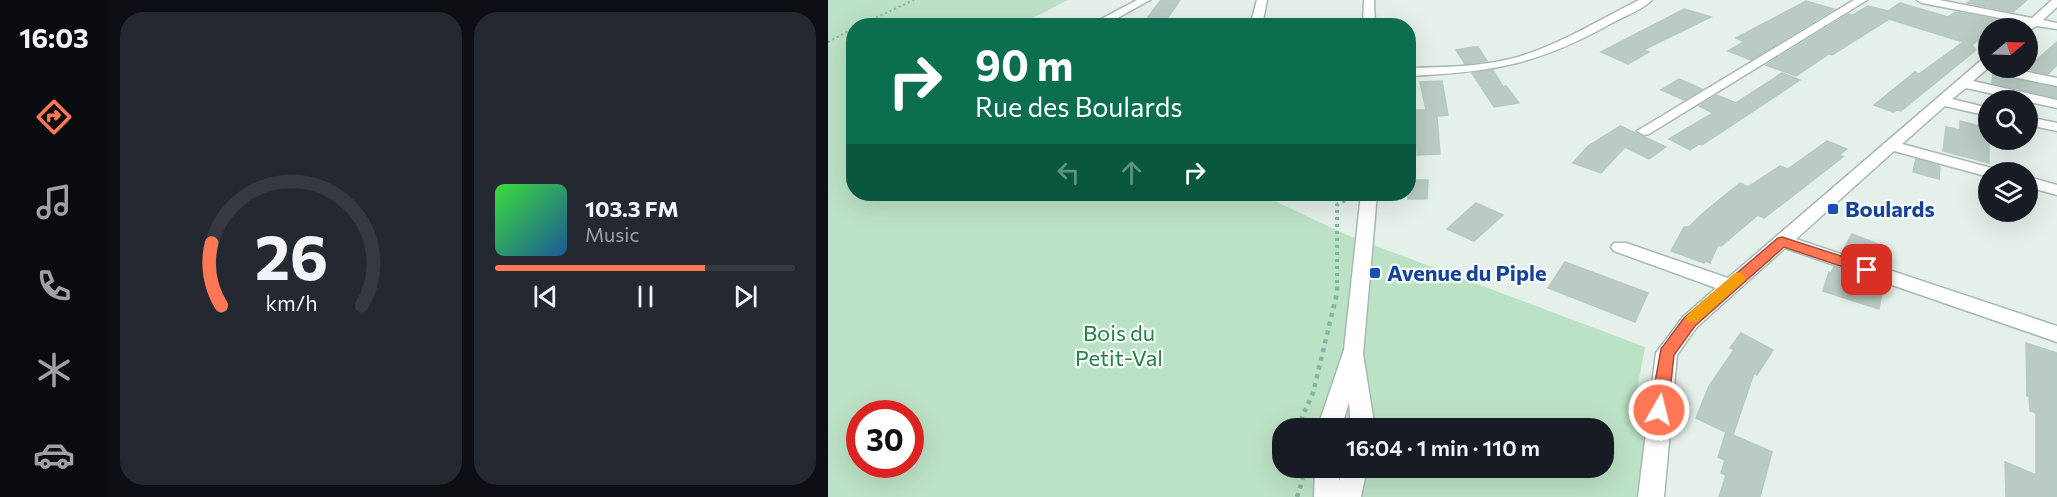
<!DOCTYPE html>
<meta charset="utf-8">
<style>
:root{--surface:#171b24;--page:#242831;--text:#f1f3f6;--muted:#9ea1a6;--line:#363941;--accent:#ff7754}
body{margin:0;font-family:Commissioner,sans-serif;background:var(--page);color:var(--text);height:100vh;display:flex;flex-direction:column;font-size:22px;white-space:nowrap}
*{box-sizing:border-box;margin:0}
p{font-size:20px;color:var(--muted)}
.icon{flex:none;width:33px;height:33px;fill:none;stroke:currentColor;stroke-width:2;stroke-linecap:round;stroke-linejoin:round}
.map{position:relative;flex:1;overflow:hidden}
.sheet{display:flex;flex-direction:column;gap:12px;padding:12px;background:#0d0f14;width:720px}
.sheet>*{flex:none}
.banner{position:absolute;left:18px;top:18px;width:570px;height:183px;border-radius:24px;box-shadow:0 6px 24px #0002;background:#0b6e4f;color:#fff;overflow:hidden}
.needle{width:39px;rotate:71deg}
.tools{position:absolute;left:1150px;top:18px;display:grid;gap:12px}
.tools a{display:grid;place-items:center;width:60px;height:60px;border-radius:50%;background:var(--surface);box-shadow:0 6px 24px #0002;font-size:30px}
.speed{position:absolute;left:18px;top:400px;display:flex;gap:12px;font-size:30px;font-weight:700;text-align:center}
.speed>*{display:grid;place-content:center;width:78px;height:78px;border-radius:50%;background:var(--surface);box-shadow:0 6px 24px #0002;line-height:1}
.speed .limit{border:9px solid #d22;background:#fff;color:#111}
.pin{position:absolute;display:grid;place-items:center;width:51px;height:51px;color:#fff;margin:-26px;border-radius:12px;box-shadow:0 3px 9px #0006}
.me{position:absolute;width:66px;margin:-33px;rotate:8deg;stroke-linejoin:round;filter:drop-shadow(0 0 4px #0008)}
.turn{display:flex;align-items:center;gap:21px;height:126px;padding:0 30px;font-size:27px}
.turn .icon{width:78px;height:78px;stroke-width:2.5}
.turn b{display:block;font-size:42px;line-height:51px}
.lanes{display:flex;align-items:center;height:57px;padding:0 30px;background:#0003;justify-content:center;gap:30px;direction:ltr}
.lanes .off{opacity:.35}
.sheet .widget{flex:1;display:flex;flex-direction:column;justify-content:center;gap:9px;min-width:0;padding:0 21px;border-radius:24px;background:var(--page)}
.sheet .dial{align-items:center;gap:0}
.dial svg{height:156px;overflow:visible;fill:none;stroke:var(--line);stroke-width:7;stroke-linecap:round;text-anchor:middle}
.dial text{fill:var(--text);stroke:none}
.song{display:flex;align-items:center;gap:18px}
.cover{width:72px;height:72px;border-radius:9px;background:linear-gradient(135deg,hsl(120 70% 55%),hsl(210 70% 35%))}
.played{height:6px;border-radius:3px;background:linear-gradient(90deg,var(--accent) 70%,var(--line) 70%)}
.keys{display:flex;justify-content:space-around;direction:ltr}
.sheet .tiles{flex:1;display:grid;gap:12px;grid-template-columns:repeat(2,1fr)}
.trip{position:absolute;left:444px;top:418px;width:342px;height:60px;border-radius:24px;background:var(--surface);box-shadow:0 6px 24px #0002;font-weight:600;line-height:60px;text-align:center}
main{display:flex;flex:1;min-height:0}
.dock{display:flex;flex-direction:column;width:108px;justify-content:space-around;align-items:center;background:#090b0e;color:var(--muted)}
.dock .icon{width:42px;height:42px}
.dock .on{color:var(--accent)}
.dock b{font-size:27px;color:var(--text)}
.map>svg:first-child{display:block}
.green{fill:#bce2c5;fill-rule:evenodd}
.building{fill:#bacbc3;stroke:#b6cac1;stroke-width:1.5}
.lines{fill:none;stroke-linecap:round;stroke-linejoin:round}
.minor-casing{stroke:#a7b9b2;stroke-width:3}
.path-far2{stroke:#82b6a4;stroke-width:2;stroke-dasharray:2 3;stroke-linecap:butt}
.path-far1{stroke:#82b6a4;stroke-width:4;stroke-dasharray:3 4;stroke-linecap:butt}
.path{stroke:#82b6a4;stroke-width:4.5;stroke-dasharray:4 5;stroke-linecap:butt}
.minor{fill:#fff;fill-rule:evenodd}
.route{fill:#ff7754;stroke:#a64d37;stroke-width:1.5}
.slow{fill:#f59e0b}
.transit-dot{fill:#1a4fb4;stroke:#f6fbf9;stroke-width:2}
.labels{text-anchor:middle;stroke-width:4.5;stroke-linejoin:round;paint-order:stroke}
.transit-label{font-size:22px;font-weight:bold;fill:#164399;stroke:#f6fbf9;text-anchor:start}
.park-label{font-size:22px;fill:#278046;stroke:#f6fbf9}
</style>
<main>
<nav class="dock">
<b>16:03</b>
<svg class="icon on" aria-label="directions" viewBox="0 0 24 24"><path d="M12 3l9 9-9 9-9-9zM9 14v-3h6M13 9l2 2-2 2"/></svg>
<svg class="icon" aria-label="music" viewBox="0 0 24 24"><path d="M9 18V5l10-2v13"/><circle cx="6" cy="18" r="3"/><circle cx="16" cy="16" r="3"/></svg>
<svg class="icon" aria-label="phone" viewBox="0 0 24 24"><path d="M5 4h4l2 5-3 2q2 4 5 5l2-3 5 2v4C11 20 4 13 5 4z"/></svg>
<svg class="icon" aria-label="climate" viewBox="0 0 24 24"><path d="M12 3v18M4 7l16 10M4 17L20 7"/></svg>
<svg class="icon" aria-label="car" viewBox="0 0 24 24"><path d="M5 17H2v-5l4-1 3-4h7l3 4 3 1v5h-3M9 17h6M6 11h13"/><circle cx="7" cy="17" r="2"/><circle cx="17" cy="17" r="2"/></svg>
</nav>
<section class="sheet">
<div class="tiles">
<div class="widget dial"><svg viewBox="0 0 100 80">
<path d="M14 69A42 42 0 1 1 86 69"/>
<path d="M14 69A42 42 0 0 1 9 37" stroke="#ff7754"/>
<text x="50" y="56" font-size="32" font-weight="700">26</text>
<text x="50" y="72" font-size="11">km/h</text>
</svg></div>
<div class="widget">
<div class="song"><i class="cover"></i><div><b>103.3 FM</b><p>Music</p></div></div>
<div class="played"></div>
<div class="keys"><svg class="icon" aria-label="previous" viewBox="0 0 24 24"><path d="M18 5L8 12l10 7zM5 5v14"/></svg><svg class="icon" aria-label="pause" viewBox="0 0 24 24"><path d="M8 5v14M16 5v14"/></svg><svg class="icon" aria-label="next" viewBox="0 0 24 24"><path d="M6 5l10 7-10 7zM19 5v14"/></svg></div>
</div>
</div>
</section>
<div class="map">
<svg width="1229" height="497" viewBox="0 0 1229 497">
<rect width="100%" height="100%" fill="#e5f0ea"/>
<!-- green -->
<path class="green" d="M0,0H240L191,25L26,26V194H432L519,235L817,347L803,421L829,429L823,497H0ZM32,414H82V465H32ZM454,429H776V468H454Z"/>
<!-- building -->
<g class="building">
<polygon points="333,0 352,0 334,26 313,26"/>
<polygon points="1144,0 1199,0 1185,12 1139,3"/>
<polygon points="978,1 1006,9 923,60 900,51 916,42 908,38"/>
<polygon points="1072,3 1120,17 1128,12 1175,21 1165,28 1161,28 1161,32 1144,45 1148,50 1073,111 1069,110 1065,112 1046,105 1087,72 1091,74 1135,42 1061,19 1004,55 1001,54 968,76 938,65 1021,14 1025,15 1040,6 1060,11"/>
<polygon points="856,9 883,17 815,50 821,52 800,64 773,52"/>
<polygon points="1229,42 1229,65 1220,74 1198,69"/>
<polygon points="645,47 650,47 659,61 637,64 628,50"/>
<polygon points="665,70 675,87 678,86 691,103 666,107 644,73"/>
<polygon points="1165,72 1180,78 1229,88 1229,98 1164,83"/>
<polygon points="954,73 972,80 874,145 871,144 862,150 841,139 885,113 871,106 889,95 908,103"/>
<polygon points="851,79 874,89 856,100 833,90"/>
<polygon points="614,81 620,115 609,116 612,154 589,155 588,110 598,110 592,82"/>
<polygon points="1132,121 1161,128 1161,163 1115,151 1118,127 1132,130"/>
<polygon points="792,126 838,147 821,159 797,147 773,173 745,163 760,146"/>
<polygon points="999,141 1019,149 1011,155 1015,157 936,218 930,215 893,246 890,245 882,263 878,261 876,263 843,251 856,227 861,227 874,214 912,183 920,187 952,166 960,169"/>
<polygon points="1088,159 1112,166 1111,179 1085,172"/>
<polygon points="580,180 600,180 599,199 580,199"/>
<polygon points="648,203 675,215 646,241 619,229"/>
<polygon points="1024,234 1058,247 1052,265 1014,252"/>
<polygon points="737,262 820,293 807,322 720,288"/>
<polygon points="1006,267 1046,281 1045,289 1054,292 1051,309 995,291 1001,272 1003,273"/>
<polygon points="913,333 945,350 929,375 926,373 905,435 944,452 932,497 891,497 898,475 893,473 897,460 890,457 898,432 904,435 868,418 881,386 906,350 902,348"/>
<polygon points="1198,343 1229,353 1229,497 1178,497 1177,462 1208,475 1208,413 1202,411 1201,396 1199,396"/>
</g>
<g class="lines">
<!-- minor casing -->
<g class="minor-casing">
<g id="minor">
<polygon points="309,0 322,0 275,26 260,26"/>
<polygon points="429,0 439,0 434,26 422,26"/>
<polygon points="536,0 546,0 547,26 535,26"/>
<path d="M811,0H824C814,10 797,16 784,23C709,65 665,72 580,76V68C617,67 655,67 690,57C733,44 771,20 811,0Z"/>
<polygon points="1026,0 1039,0 821,134 816,135 809,131"/>
<polygon points="1089,0 1111,0 1204,18 1224,0 1229,0 1229,7 1215,20 1229,23 1229,29 1209,26 1201,30 1195,27 1198,23 1094,3"/>
<polygon points="1161,56 1161,67 1145,81 1229,100 1229,108 1138,88 1124,99 1161,108 1161,116 1117,106 1074,144 1167,169 1169,172 1161,172 1161,177 1066,151 968,239 1229,326 1229,342 957,248 869,327 849,355 836,497 810,497 828,353 855,317 888,288 786,251 783,247 786,243 798,243 900,278 1157,57"/>
<polygon points="1162,68 1180,68 1229,78 1229,86 1180,76"/>
<polygon points="1200,117 1229,123 1229,131 1200,125"/>
<polygon points="1200,177 1229,185 1229,195 1200,187"/>
<polygon points="533,194 549,194 535,354 547,429 523,429 521,402 513,429 489,429 516,350"/>
<polygon points="487,468 511,468 511,481 515,468 539,468 533,497 486,497"/>
</g>
</g>
<!-- path-far2 -->
<g class="path-far2">
<polyline points="30,26 86,0"/>
<polyline points="0,42 26,28"/>
</g>
<!-- path-far1 -->
<polyline class="path-far1" points="509,283 509,205 523,197"/>
<!-- path -->
<g class="path">
<polyline points="477,429 474,417 485,393 509,293 509,282"/>
<polyline points="469,497 475,478"/>
</g>
<!-- minor -->
<use href="#minor" class="minor"/>
</g>
<!-- route -->
<polygon class="route" points="954,237 1044,266 1046,270 1039,275 956,247 867,326 846,355 840,410 837,415 831,417 825,415 822,410 833,349 856,318 950,238"/>
<!-- slow -->
<polygon class="slow" points="911,272 918,277 916,281 870,322 860,322 857,318 860,314 906,274"/>
<!-- markers -->
<g class="transit-dot">
<rect x="999" y="203" width="12" height="12" rx="3"/>
<rect x="541" y="267" width="12" height="12" rx="3"/>
</g>
<g class="labels">
<!-- transit labels -->
<g class="transit-label">
<text x="1017" y="217">Boulards</text>
<text x="559" y="281">Avenue du Piple</text>
</g>
<!-- park labels -->
<g class="park-label">
<text x="291" y="341">Bois du<tspan x="291" dy="25">Petit-Val</tspan></text>
</g>
</g>
</svg>
<div class="tools">
<a><svg class="needle" viewBox="-14 -14 28 28"><path d="M0-13l5 13h-10z" fill="#e53935"/><path d="M0 13l5-13h-10z" fill="#9ea1a6"/></svg></a>
<a><svg class="icon" aria-label="search" viewBox="0 0 24 24"><circle cx="10" cy="10" r="6"/><path d="M15 15l6 6"/></svg></a>
<a><svg class="icon" aria-label="layers" viewBox="0 0 24 24"><path d="M12 4l9 5-9 5-9-5zM3 14l9 5 9-5"/></svg></a>
</div>
<div class="speed"><div class="limit">30</div></div>
<div class="pin" style="left:1039px;top:270px;background:#d93025"><svg class="icon" aria-label="arrive" viewBox="0 0 24 24"><path d="M6 21V4h12l-3 4 3 4H6"/></svg></div>
<svg class="me" style="left:831px;top:410px" viewBox="-20 -20 40 40"><circle r="17" fill="#ff7754" stroke="#fff" stroke-width="3"/><path d="M0-11L8 9 0 5-8 9z" fill="#fff"/></svg>
<div class="trip">16:04 · 1 min · 110 m</div>
<div class="banner">
<div class="turn"><svg class="icon" aria-label="right" viewBox="0 0 24 24"><path d="M7 20v-9h11M14 6l5 5-5 5"/></svg><div><b>90 m</b>Rue des Boulards</div></div>
<div class="lanes"><svg class="icon off" aria-label="left" viewBox="0 0 24 24"><path d="M17 20v-9H6M10 6l-5 5 5 5"/></svg><svg class="icon off" aria-label="ahead" viewBox="0 0 24 24"><path d="M12 20V5M6 11l6-6 6 6"/></svg><svg class="icon" aria-label="right" viewBox="0 0 24 24"><path d="M7 20v-9h11M14 6l5 5-5 5"/></svg></div>
</div>
</div>
</main>
